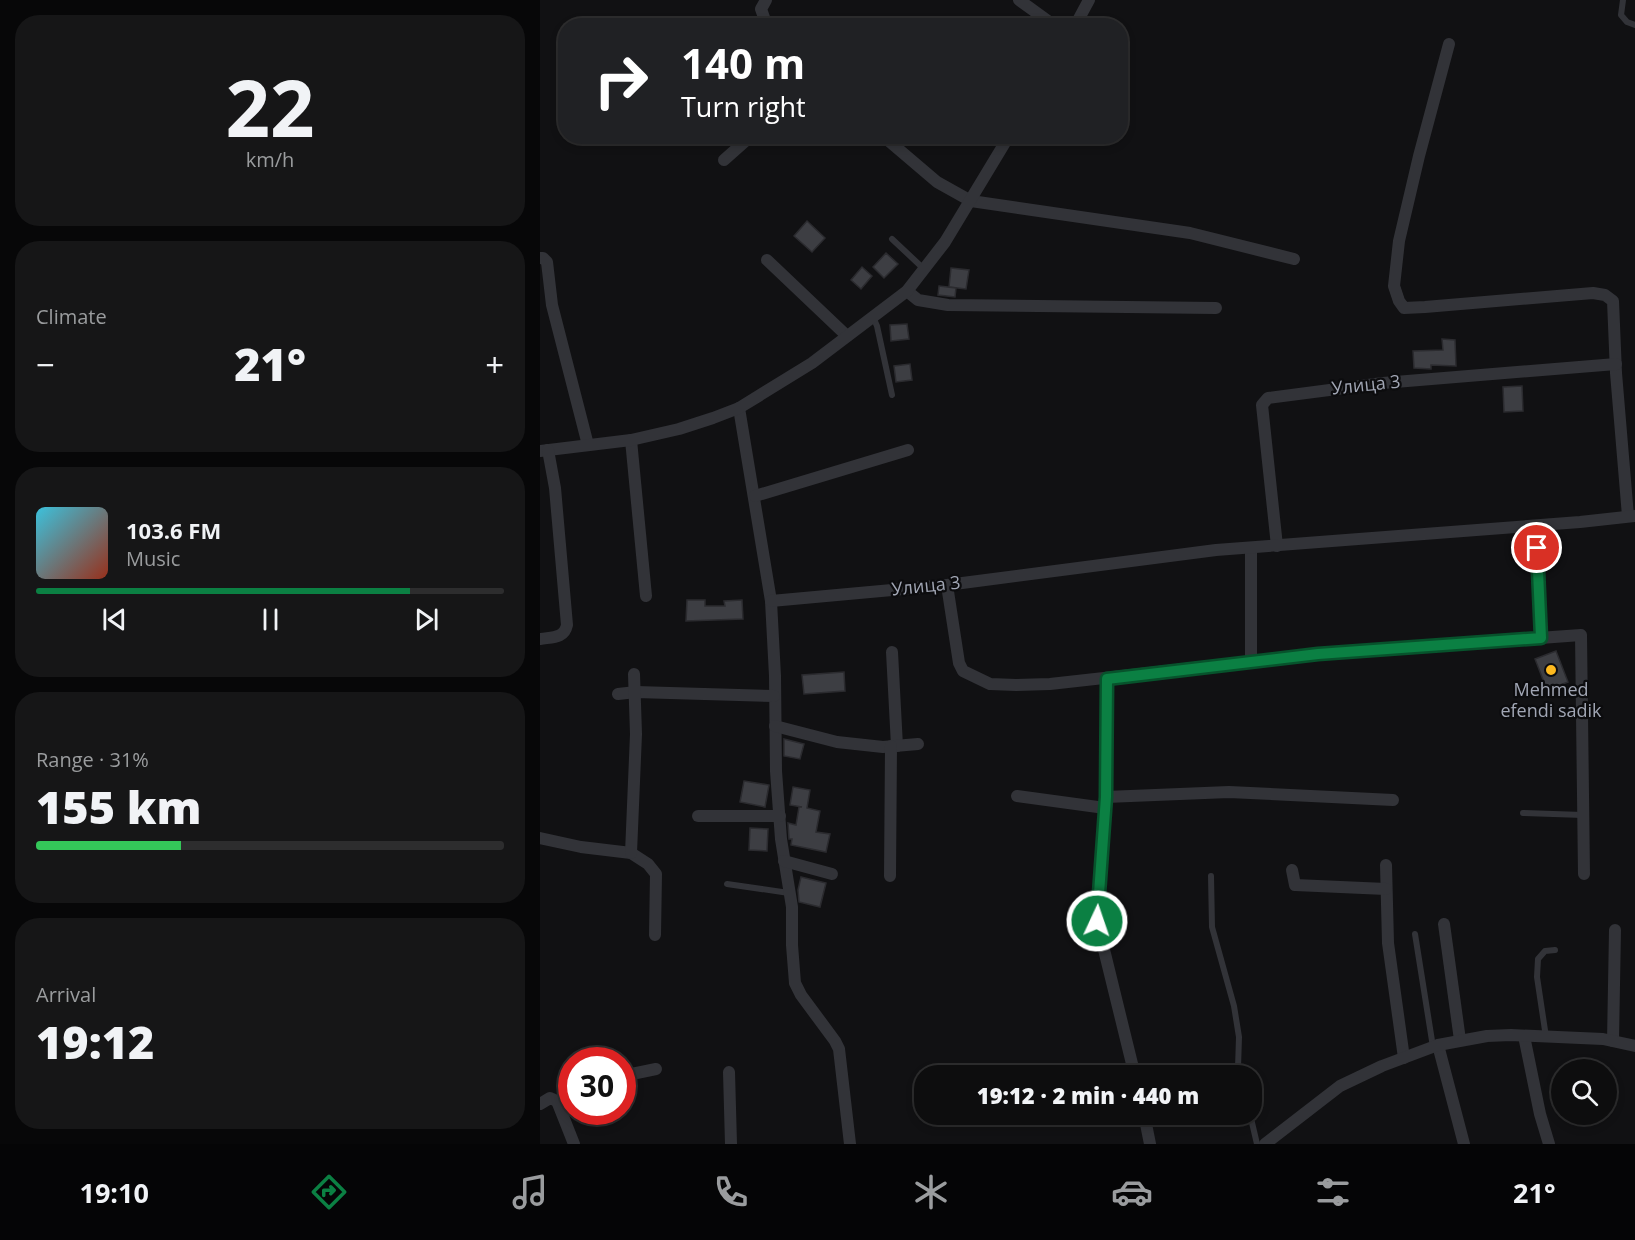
<!DOCTYPE html>
<meta charset="utf-8">
<style>
:root{--surface:#0d0d0e;--page:#161617;--text:#f1f3f6;--muted:#9a9c9e;--line:#2d2d2e;--accent:#0b8043}
body{margin:0;font-family:"Open Sans",sans-serif;background:var(--page);color:var(--text);height:100vh;display:flex;flex-direction:column;font-size:22px;white-space:nowrap}
*{box-sizing:border-box;margin:0}
p{font-size:20px;color:var(--muted)}
.icon{flex:none;width:33px;height:33px;fill:none;stroke:currentColor;stroke-width:2;stroke-linecap:round;stroke-linejoin:round}
.map{position:relative;flex:1;overflow:hidden}
.details{display:flex;flex-direction:column;gap:15px;padding:15px;background:#070708;width:540px}
.details>*{flex:none}
.banner{position:absolute;left:18px;top:18px;width:570px;height:126px;border-radius:24px;box-shadow:0 3px 9px #0003,0 0 0 2px var(--line);background:#202124;color:#fff;overflow:hidden}
.controls{position:absolute;left:1011px;top:1059px;display:grid;gap:12px}
.controls a{display:grid;place-items:center;width:66px;height:66px;border-radius:50%;background:var(--surface);box-shadow:0 3px 9px #0003,0 0 0 2px var(--line);font-size:30px}
.speed{position:absolute;left:18px;top:1047px;display:flex;gap:12px;font-size:30px;font-weight:700;text-align:center}
.speed>*{display:grid;place-content:center;width:78px;height:78px;border-radius:50%;background:var(--surface);box-shadow:0 3px 9px #0003,0 0 0 2px var(--line);line-height:1}
.speed .limit{border:9px solid #d22;background:#fff;color:#111}
.pin{position:absolute;display:grid;place-items:center;width:51px;height:51px;color:#fff;margin:-26px;border:3px solid #fff;border-radius:50%;box-shadow:0 2px 6px #0007}
.me{position:absolute;width:66px;margin:-33px;rotate:3deg;stroke-linejoin:round;filter:drop-shadow(0 0 4px #0008)}
.turn{display:flex;align-items:center;gap:21px;height:126px;padding:0 24px;font-size:27px}
.turn .icon{width:78px;height:78px;stroke-width:2.5}
.turn b{display:block;font-size:42px;line-height:51px}
.big{font-size:45px;font-weight:800;line-height:1.1}
.details .tile{flex:1;display:flex;flex-direction:column;justify-content:center;gap:9px;min-width:0;padding:0 21px;border-radius:24px;background:var(--page)}
.details .dial{align-items:center;gap:0}
.dial b{font-size:78px;line-height:1}
.song{display:flex;align-items:center;gap:18px}
.cover{width:72px;height:72px;border-radius:9px;background:linear-gradient(135deg,hsl(190 70% 55%),hsl(10 70% 35%))}
.played{height:6px;border-radius:3px;background:linear-gradient(90deg,var(--accent) 80%,var(--line) 80%)}
.keys{display:flex;justify-content:space-around;direction:ltr}
.heat{display:flex;justify-content:space-between;align-items:center;font-size:33px;direction:ltr}
.charge{height:9px;border-radius:4px;background:linear-gradient(90deg,#34c759 31%,var(--line) 0)}
.trip{position:absolute;left:374px;top:1065px;width:348px;height:60px;border-radius:24px;background:var(--surface);box-shadow:0 3px 9px #0003,0 0 0 2px var(--line);font-weight:800;line-height:60px;text-align:center}
.tab-bar{display:flex;height:96px;justify-content:space-around;align-items:center;background:#050506;color:var(--muted)}
.tab-bar .icon{width:42px;height:42px}
.tab-bar .on{color:var(--accent)}
.tab-bar b{font-size:27px;color:var(--text)}
main{display:flex;flex:1;min-height:0}
.map>svg:first-child{display:block}
.building{fill:#3d3e43;stroke:#2b2b2f;stroke-width:1.5}
.lines{fill:none;stroke-linecap:round;stroke-linejoin:round}
.service{stroke:#323338;stroke-width:6}
.minor{stroke:#323338;stroke-width:12}
.route-casing{stroke:#07532c;stroke-width:15}
.route{stroke:#0b8043;stroke-width:10}
.poi-dot{fill:#fdb91f;stroke:#0c0c0e;stroke-width:2}
.labels{text-anchor:middle;stroke-width:4.5;stroke-linejoin:round;paint-order:stroke}
.street-label{font-size:18px;fill:#a1a6b4;stroke:#0c0c0e}
.poi-label{font-size:18px;fill:#a1a6b4;stroke:#0c0c0e}
</style>
<main>
<section class="details">
<div class="tile dial"><b>22</b><p>km/h</p></div>
<div class="tile"><p>Climate</p>
<div class="heat"><a>−</a><b class="big">21°</b><a>+</a></div>
</div>
<div class="tile">
<div class="song"><i class="cover"></i><div><b>103.6 FM</b><p>Music</p></div></div>
<div class="played"></div>
<div class="keys"><svg class="icon" aria-label="previous" viewBox="0 0 24 24"><path d="M18 5L8 12l10 7zM5 5v14"/></svg><svg class="icon" aria-label="pause" viewBox="0 0 24 24"><path d="M8 5v14M16 5v14"/></svg><svg class="icon" aria-label="next" viewBox="0 0 24 24"><path d="M6 5l10 7-10 7zM19 5v14"/></svg></div>
</div>
<div class="tile"><p>Range · 31%</p><b class="big">155 km</b><div class="charge"></div></div>
<div class="tile"><p>Arrival</p><b class="big">19:12</b></div>
</section>
<div class="map">
<svg width="1095" height="1144" viewBox="0 0 1095 1144">
<rect width="100%" height="100%" fill="#111113"/>
<!-- building -->
<g class="building">
<polygon points="267,221 285,238 272,252 254,236"/>
<polygon points="346,253 358,264 344,278 333,267"/>
<polygon points="322,267 332,276 321,289 311,280"/>
<polygon points="411,268 429,270 426,289 409,287"/>
<polygon points="399,286 416,288 415,297 398,295"/>
<polygon points="367,324 369,339 351,341 350,325"/>
<polygon points="902,339 915,340 916,366 891,365 891,369 874,368 873,351 903,350"/>
<polygon points="370,364 372,380 356,382 354,366"/>
<polygon points="982,386 983,411 964,412 963,387"/>
<polygon points="147,600 165,600 165,606 185,606 184,601 202,600 203,619 146,621"/>
<polygon points="1016,651 1028,682 1007,690 995,659"/>
<polygon points="304,672 305,691 264,694 262,675"/>
<polygon points="244,739 264,744 260,759 244,756"/>
<polygon points="204,781 229,785 225,807 200,802"/>
<polygon points="253,787 270,790 267,808 280,811 276,832 290,834 286,852 251,845 252,839 249,839 248,823 256,825 259,807 262,807 250,805"/>
<polygon points="210,828 228,829 227,851 209,850"/>
<polygon points="261,877 286,883 280,907 259,902 258,890"/>
</g>
<g class="lines">
<!-- service -->
<g class="service">
<polyline points="1083,0 1081,15 1087,22 1095,25"/>
<polyline points="352,239 384,269"/>
<polyline points="333,317 337,326 352,395"/>
<polyline points="983,813 1043,815"/>
<polyline points="671,876 672,927 694,1006 699,1037 698,1068 700,1076"/>
<polyline points="187,884 249,893"/>
<polyline points="875,934 893,1047"/>
<polyline points="1006,1037 997,977 998,959 1005,951 1015,950"/>
<polyline points="710,1114 717,1144"/>
</g>
<!-- minor -->
<g class="minor">
<polyline points="226,0 221,9 227,26"/>
<polyline points="479,0 515,26"/>
<polyline points="535,26 549,0"/>
<polyline points="909,44 879,156 859,241 854,286 859,301 864,308 885,307 1053,293 1065,295 1073,301 1076,373 1088,516"/>
<polyline points="343,136 397,182 431,201 650,233 754,259"/>
<polyline points="184,160 211,136"/>
<polyline points="0,258 3,258 7,262 12,305 48,445"/>
<polyline points="227,260 307,336"/>
<polyline points="367,291 378,300 408,305 676,308"/>
<polyline points="199,408 231,601 235,676 236,771 241,839 252,907 252,945 255,983 261,995 295,1041 299,1049 310,1144"/>
<polyline points="91,440 106,596"/>
<polyline points="0,451 91,440 139,429 173,418 199,408 272,363 367,291 405,242 469,136"/>
<polyline points="215,496 368,450"/>
<polyline points="996,526 1001,638"/>
<polyline points="737,546 722,405 728,398 843,383 1076,364"/>
<polyline points="711,548 711,661"/>
<polyline points="407,585 419,663 423,671 450,684 476,685 510,684 779,654 1041,635 1044,874"/>
<polyline points="231,601 407,585 676,550 1040,522 1095,516"/>
<path d="M0,639C12,637 24,639 27,625L15,488L8,450"/>
<polyline points="352,652 357,746"/>
<polyline points="567,679 566,797 557,921 595,1076"/>
<polyline points="78,694 96,692 234,696"/>
<polyline points="235,726 297,742 343,747 378,744"/>
<polyline points="477,796 565,808"/>
<polyline points="566,797 689,792 853,800"/>
<polyline points="158,816 240,816"/>
<polyline points="0,838 41,847 91,853 108,864 116,874 115,935"/>
<polyline points="91,853 96,734 94,674"/>
<polyline points="244,861 292,874"/>
<polyline points="846,865 848,943 864,1058"/>
<polyline points="752,870 755,885 846,889"/>
<polyline points="350,876 351,746"/>
<polyline points="904,924 920,1040"/>
<polyline points="984,1036 1000,1114 1009,1144"/>
<polyline points="1073,1041 1075,930"/>
<polyline points="898,1045 924,1144"/>
<polyline points="189,1072 191,1144"/>
<polyline points="82,1076 116,1069"/>
<polyline points="18,1103 32,1095"/>
<polyline points="0,1104 10,1098 17,1101 34,1144"/>
<polyline points="604,1114 610,1144"/>
<polyline points="725,1144 800,1086 842,1066 898,1045 947,1036 971,1035 1063,1039 1095,1046"/>
</g>
</g>
<g class="lines">
<!-- route casing -->
<g class="route-casing">
<polyline id="route" points="557,921 566,797 567,679 778,654 1001,638 997,548"/>
</g>
<!-- route -->
<use href="#route" class="route"/>
</g>
<!-- markers -->
<circle class="poi-dot" cx="1011" cy="670" r="6"/>
<g class="labels">
<!-- street labels -->
<g class="street-label">
<text transform="translate(826 385) rotate(-6)" y="6">Улица 3</text>
<text transform="translate(386 586) rotate(-6)" y="6">Улица 3</text>
</g>
<!-- poi labels -->
<g class="poi-label">
<text x="1011" y="696">Mehmed<tspan x="1011" dy="21">efendi sadik</tspan></text>
</g>
</g>
</svg>
<div class="controls">
<a><svg class="icon" aria-label="search" viewBox="0 0 24 24"><circle cx="10" cy="10" r="6"/><path d="M15 15l6 6"/></svg></a>
</div>
<div class="speed"><div class="limit">30</div></div>
<div class="pin" style="left:997px;top:548px;background:#d93025"><svg class="icon" aria-label="arrive" viewBox="0 0 24 24"><path d="M6 21V4h12l-3 4 3 4H6"/></svg></div>
<svg class="me" style="left:557px;top:921px" viewBox="-20 -20 40 40"><circle r="17" fill="#0b8043" stroke="#fff" stroke-width="3"/><path d="M0-11L8 9 0 5-8 9z" fill="#fff"/></svg>
<div class="trip">19:12 · 2 min · 440 m</div>
<div class="banner">
<div class="turn"><svg class="icon" aria-label="right" viewBox="0 0 24 24"><path d="M7 20v-9h11M14 6l5 5-5 5"/></svg><div><b>140 m</b>Turn right</div></div>
</div>
</div>
</main>
<nav class="tab-bar">
<b>19:10</b>
<svg class="icon on" aria-label="directions" viewBox="0 0 24 24"><path d="M12 3l9 9-9 9-9-9zM9 14v-3h6M13 9l2 2-2 2"/></svg>
<svg class="icon" aria-label="music" viewBox="0 0 24 24"><path d="M9 18V5l10-2v13"/><circle cx="6" cy="18" r="3"/><circle cx="16" cy="16" r="3"/></svg>
<svg class="icon" aria-label="phone" viewBox="0 0 24 24"><path d="M5 4h4l2 5-3 2q2 4 5 5l2-3 5 2v4C11 20 4 13 5 4z"/></svg>
<svg class="icon" aria-label="climate" viewBox="0 0 24 24"><path d="M12 3v18M4 7l16 10M4 17L20 7"/></svg>
<svg class="icon" aria-label="car" viewBox="0 0 24 24"><path d="M5 17H2v-5l4-1 3-4h7l3 4 3 1v5h-3M9 17h6M6 11h13"/><circle cx="7" cy="17" r="2"/><circle cx="17" cy="17" r="2"/></svg>
<svg class="icon" aria-label="filters" viewBox="0 0 24 24"><path d="M4 7h16M4 17h16"/><circle cx="9" cy="7" r="2"/><circle cx="15" cy="17" r="2"/></svg>
<b>21°</b>
</nav>
